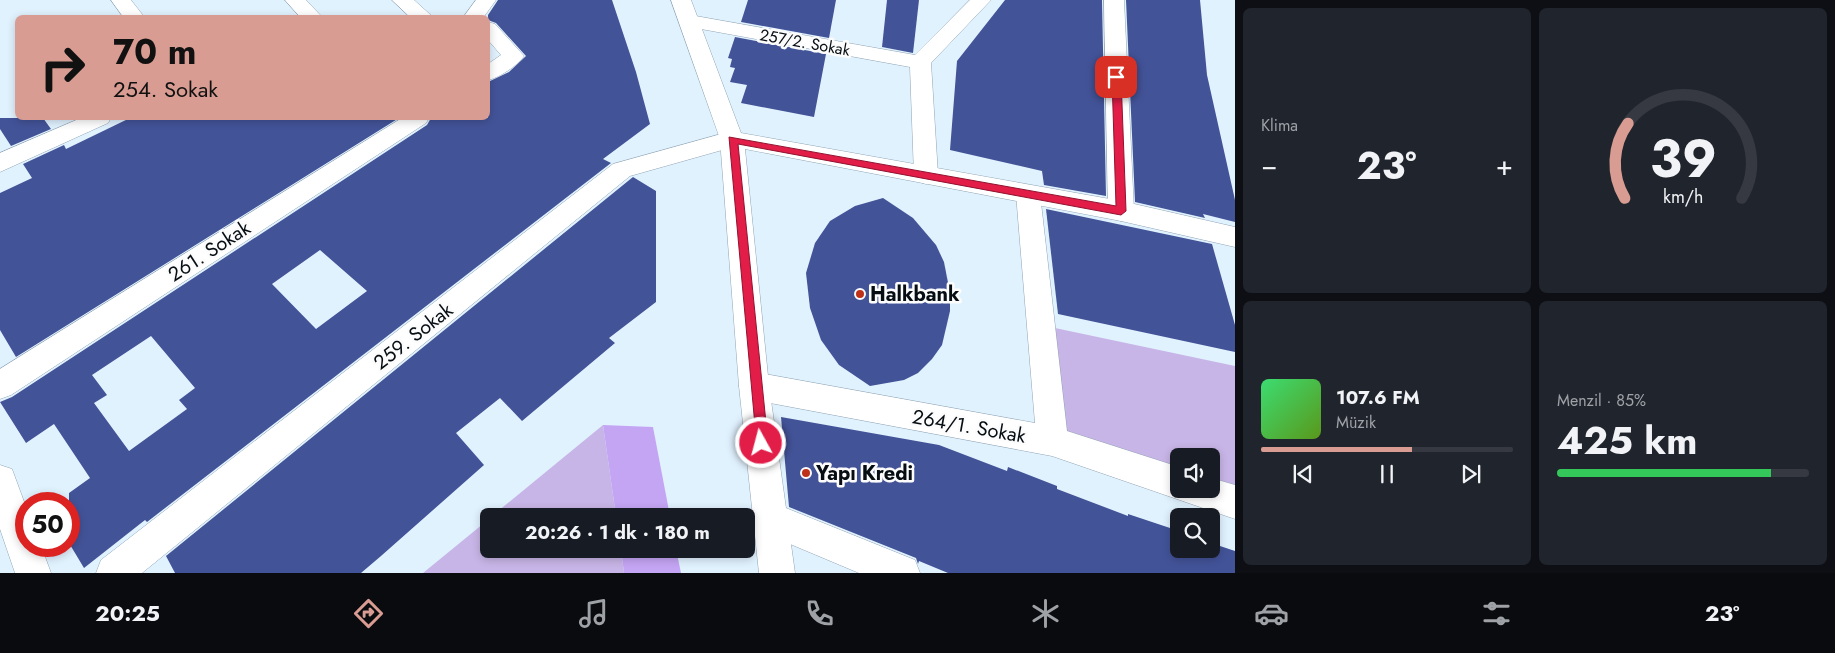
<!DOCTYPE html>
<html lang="tr">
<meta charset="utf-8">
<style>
:root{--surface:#171b24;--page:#20242c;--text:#f1f3f6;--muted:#9ea1a6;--line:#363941;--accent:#d99c92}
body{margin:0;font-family:Jost,sans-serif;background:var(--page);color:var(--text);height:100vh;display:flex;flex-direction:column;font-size:19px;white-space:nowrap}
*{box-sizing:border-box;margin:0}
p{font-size:16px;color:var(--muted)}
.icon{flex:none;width:28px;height:28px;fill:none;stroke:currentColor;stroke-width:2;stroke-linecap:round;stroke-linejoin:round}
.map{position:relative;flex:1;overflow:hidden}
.side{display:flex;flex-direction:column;gap:8px;padding:8px;background:#0d0f14;width:600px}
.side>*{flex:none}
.guide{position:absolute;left:15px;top:15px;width:475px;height:105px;border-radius:8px;box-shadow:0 2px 8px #0003;background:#d99c92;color:#111;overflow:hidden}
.controls{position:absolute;left:1170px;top:448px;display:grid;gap:10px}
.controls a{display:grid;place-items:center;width:50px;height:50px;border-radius:8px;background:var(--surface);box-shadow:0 2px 8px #0003;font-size:25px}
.speed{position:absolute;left:15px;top:492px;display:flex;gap:10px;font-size:25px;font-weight:700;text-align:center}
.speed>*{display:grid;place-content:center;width:65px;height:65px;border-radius:50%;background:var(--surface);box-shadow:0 2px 8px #0003;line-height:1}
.speed .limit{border:8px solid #d22;background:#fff;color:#111}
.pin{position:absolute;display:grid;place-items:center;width:42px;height:42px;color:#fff;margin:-21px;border-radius:10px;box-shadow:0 2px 8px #0006}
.me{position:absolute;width:55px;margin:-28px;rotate:353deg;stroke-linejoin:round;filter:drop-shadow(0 0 4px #0008)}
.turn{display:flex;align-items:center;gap:18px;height:105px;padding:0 15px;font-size:22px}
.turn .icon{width:65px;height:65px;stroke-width:2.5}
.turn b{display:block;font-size:35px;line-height:42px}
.big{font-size:38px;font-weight:700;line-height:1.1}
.side .card{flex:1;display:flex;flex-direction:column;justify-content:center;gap:8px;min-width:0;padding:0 18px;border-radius:8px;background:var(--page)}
.side .dial{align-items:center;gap:0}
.dial svg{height:130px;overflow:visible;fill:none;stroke:var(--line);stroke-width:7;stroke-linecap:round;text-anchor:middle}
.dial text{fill:var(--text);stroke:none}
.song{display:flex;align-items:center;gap:15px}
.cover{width:60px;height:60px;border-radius:8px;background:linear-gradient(135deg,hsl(140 70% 55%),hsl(90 70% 35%))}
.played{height:5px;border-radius:2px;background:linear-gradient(90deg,var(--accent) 60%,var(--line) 60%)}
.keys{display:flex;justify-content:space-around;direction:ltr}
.heat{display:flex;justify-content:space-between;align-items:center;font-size:28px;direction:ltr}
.charge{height:8px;border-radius:4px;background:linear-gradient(90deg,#34c759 85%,var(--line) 0)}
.side .tiles{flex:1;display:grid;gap:8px;grid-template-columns:repeat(2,1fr)}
.trip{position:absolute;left:480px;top:508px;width:275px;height:50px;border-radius:8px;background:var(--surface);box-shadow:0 2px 8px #0003;font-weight:700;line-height:50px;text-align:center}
.tab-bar{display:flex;height:80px;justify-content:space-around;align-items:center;background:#090b0e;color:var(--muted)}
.tab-bar .icon{width:35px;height:35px}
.tab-bar .current{color:var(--accent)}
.tab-bar b{font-size:22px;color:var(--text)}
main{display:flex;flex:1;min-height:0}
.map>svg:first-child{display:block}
.green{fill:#c8b5e7}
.forest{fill:#c4a5f4}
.building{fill:#435398;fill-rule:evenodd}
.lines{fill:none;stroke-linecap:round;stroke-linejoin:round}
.street-casing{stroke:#90a4b3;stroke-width:1}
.secondary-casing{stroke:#90a4b3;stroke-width:1}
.street{fill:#fff;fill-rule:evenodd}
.secondary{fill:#fff;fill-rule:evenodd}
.route{fill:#e11d48;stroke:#92132f}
.poi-dot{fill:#bc3118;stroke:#fcfcfc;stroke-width:2}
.labels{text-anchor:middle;stroke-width:5;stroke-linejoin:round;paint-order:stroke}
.far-street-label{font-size:16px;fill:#070e13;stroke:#fcfcfc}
.street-label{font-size:20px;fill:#070e13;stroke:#fcfcfc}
.poi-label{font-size:20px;font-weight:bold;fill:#070e13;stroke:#fcfcfc;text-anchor:start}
</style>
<main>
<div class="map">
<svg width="1235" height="573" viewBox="0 0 1235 573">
<rect width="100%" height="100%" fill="#e1f2ff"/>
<!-- green -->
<g class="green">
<polygon points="1055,328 1235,366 1235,493 1211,485 1211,456 1179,456 1179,474 1066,435"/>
<polygon points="603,425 616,516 492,516"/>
<polygon points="489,519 489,549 621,549 624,573 423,573"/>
</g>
<!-- forest -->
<g class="forest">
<polygon points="603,425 653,427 670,516 616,516"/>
<polygon points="621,549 676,549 681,573 624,573"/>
</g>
<!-- building -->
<g class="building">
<path d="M498,0H612L636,72L650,124L603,159L611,163L147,522L145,520L84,568L69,543V493L90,478L54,424L26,443L0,402L12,397L427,125L431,118H488V82L509,72L526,56L496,23L488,20V15ZM320,250L367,291L316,329L272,284ZM151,336L195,388L179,400L187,409L129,451L94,403L107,395L92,375Z"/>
<polygon points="748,0 836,0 829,38 741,22"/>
<polygon points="887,0 919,0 913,53 882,47"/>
<polygon points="1005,0 1102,0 1106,196 1044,185 1042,171 950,150 957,61"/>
<polygon points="1126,0 1200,0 1207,75 1235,200 1235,222 1203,214 1205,218 1135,202"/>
<polygon points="735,37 826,54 814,117 741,103 747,85 730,82 735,68 730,67 732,59 728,58"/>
<polygon points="0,118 43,118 51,129 11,146 0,129"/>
<polygon points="130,118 399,118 16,357 0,330 0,193 32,178 23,164 64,145 66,149"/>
<polygon points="633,177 656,191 656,302 609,338 615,343 522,421 500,398 456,433 484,465 381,556 361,573 175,573 166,556"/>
<polygon points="883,198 913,218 936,245 944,262 950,293 950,311 942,345 932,359 918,373 904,380 870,386 839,365 821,340 810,308 806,273 815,243 830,221 855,206"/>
<polygon points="1046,209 1212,244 1235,325 1235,352 1058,314"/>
<polygon points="781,417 939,445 1007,471 1008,467 1057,486 1057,489 1128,516 1128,514 1179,531 1179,549 1211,549 1211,543 1235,551 1235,573 948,573 919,561 918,564 916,558 789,507"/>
</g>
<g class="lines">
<!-- street casing -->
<g class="street-casing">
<g id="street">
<polygon points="111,0 131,0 145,18 124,18"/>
<polygon points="285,0 306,0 323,18 301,18"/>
<polygon points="392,0 414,0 434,18 411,18"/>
<polygon points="476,0 496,0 483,18 467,18 465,15"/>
<polygon points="970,0 991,0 931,63 938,175 935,181 926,184 917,181 914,175 910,67 690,27 683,25 680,21 683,17 690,15 915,55"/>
<polygon points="1104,0 1124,0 1134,211 1130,218 1121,221 1112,218 1108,211"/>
<path d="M488,22L495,24L524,56C517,66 500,77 488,80V64L501,55L488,40Z"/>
<polygon points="81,118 111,118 108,123 0,172 0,153"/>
<polygon points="402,118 429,118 426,123 11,395 0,399 0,369"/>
<polygon points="732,131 740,133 744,139 740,145 630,176 142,573 96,573 101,560 613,164"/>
<polygon points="1028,185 1037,188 1040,194 1067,431 1179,467 1179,489 1211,489 1211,478 1235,485 1235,519 1052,456 754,400 743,396 739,386 743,376 754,372 1035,423 1016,194 1019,188"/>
<polygon points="0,465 12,469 26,507 26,546 41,546 51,573 15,573 0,529"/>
<polygon points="771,502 915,560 920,573 859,573 759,531 754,519 759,507"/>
</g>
</g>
<!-- secondary casing -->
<g class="secondary-casing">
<polygon id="secondary" points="671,0 691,0 741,133 1121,201 1235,227 1235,247 1121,221 745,149 769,386 795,573 759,573 739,386 720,139"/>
</g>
<!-- street -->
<use href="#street" class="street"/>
<!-- secondary -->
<use href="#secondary" class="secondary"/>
</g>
<!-- route -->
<polygon class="route" points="1116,74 1121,77 1126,211 1121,215 738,144 768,443 766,448 761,450 757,448 729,137 1116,206 1112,77"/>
<!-- markers -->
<g class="poi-dot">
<circle cx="860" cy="294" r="5"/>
<circle cx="806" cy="473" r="5"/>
</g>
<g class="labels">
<!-- far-street labels -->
<g class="far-street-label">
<text transform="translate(805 42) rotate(10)" y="6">257/2. Sokak</text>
</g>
<!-- street labels -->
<g class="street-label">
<text transform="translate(209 251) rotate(-33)" y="7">261. Sokak</text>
<text transform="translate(413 336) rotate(-38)" y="7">259. Sokak</text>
<text transform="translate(969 426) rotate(10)" y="7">264/1. Sokak</text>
</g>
<!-- poi labels -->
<g class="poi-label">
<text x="870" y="301">Halkbank</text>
<text x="816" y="480">Yapı Kredi</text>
</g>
</g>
</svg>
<div class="controls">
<a><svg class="icon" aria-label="sound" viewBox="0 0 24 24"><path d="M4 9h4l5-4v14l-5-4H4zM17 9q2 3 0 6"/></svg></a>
<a><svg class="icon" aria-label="search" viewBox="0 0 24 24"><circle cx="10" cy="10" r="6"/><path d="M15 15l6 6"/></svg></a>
</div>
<div class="speed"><div class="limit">50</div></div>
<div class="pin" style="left:1116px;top:77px;background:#d93025"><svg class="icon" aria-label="arrive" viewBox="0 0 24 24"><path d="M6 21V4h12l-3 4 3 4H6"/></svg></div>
<svg class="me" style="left:761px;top:443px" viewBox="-20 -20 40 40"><circle r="17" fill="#e11d48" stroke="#fff" stroke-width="3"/><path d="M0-11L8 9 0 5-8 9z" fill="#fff"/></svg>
<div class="trip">20:26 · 1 dk · 180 m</div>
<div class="guide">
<div class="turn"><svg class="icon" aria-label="right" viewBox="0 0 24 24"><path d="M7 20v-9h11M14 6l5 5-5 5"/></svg><div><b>70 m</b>254. Sokak</div></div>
</div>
</div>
<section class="side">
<div class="tiles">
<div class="card"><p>Klima</p>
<div class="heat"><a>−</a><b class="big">23°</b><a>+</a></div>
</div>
<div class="card dial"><svg viewBox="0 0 100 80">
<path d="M14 69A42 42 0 1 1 86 69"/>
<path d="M14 69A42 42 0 0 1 16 23" stroke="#d99c92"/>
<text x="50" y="56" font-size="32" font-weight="700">39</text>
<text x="50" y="72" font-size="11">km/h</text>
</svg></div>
<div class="card">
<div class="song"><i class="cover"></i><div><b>107.6 FM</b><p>Müzik</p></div></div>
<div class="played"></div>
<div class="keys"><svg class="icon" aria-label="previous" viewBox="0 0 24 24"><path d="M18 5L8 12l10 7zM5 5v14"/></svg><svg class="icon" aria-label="pause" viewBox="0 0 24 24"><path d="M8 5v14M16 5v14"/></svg><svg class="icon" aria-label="next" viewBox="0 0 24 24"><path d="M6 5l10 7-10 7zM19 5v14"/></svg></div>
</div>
<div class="card"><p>Menzil · 85%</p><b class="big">425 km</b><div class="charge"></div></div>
</div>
</section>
</main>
<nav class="tab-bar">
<b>20:25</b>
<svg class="icon current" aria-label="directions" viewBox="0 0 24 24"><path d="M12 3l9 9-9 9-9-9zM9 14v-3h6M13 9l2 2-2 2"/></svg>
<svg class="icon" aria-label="music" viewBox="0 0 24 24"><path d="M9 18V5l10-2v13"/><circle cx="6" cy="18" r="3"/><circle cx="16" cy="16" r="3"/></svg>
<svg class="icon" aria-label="phone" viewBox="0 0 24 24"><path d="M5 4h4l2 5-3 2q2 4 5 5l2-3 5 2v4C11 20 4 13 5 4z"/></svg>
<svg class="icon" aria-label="climate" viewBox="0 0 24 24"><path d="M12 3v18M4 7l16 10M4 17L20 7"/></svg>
<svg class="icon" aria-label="car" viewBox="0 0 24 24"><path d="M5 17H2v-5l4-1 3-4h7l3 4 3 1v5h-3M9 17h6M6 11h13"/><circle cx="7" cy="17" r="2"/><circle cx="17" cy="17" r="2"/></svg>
<svg class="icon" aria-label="filters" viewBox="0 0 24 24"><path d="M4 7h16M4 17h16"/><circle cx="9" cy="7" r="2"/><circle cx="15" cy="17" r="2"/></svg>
<b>23°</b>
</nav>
